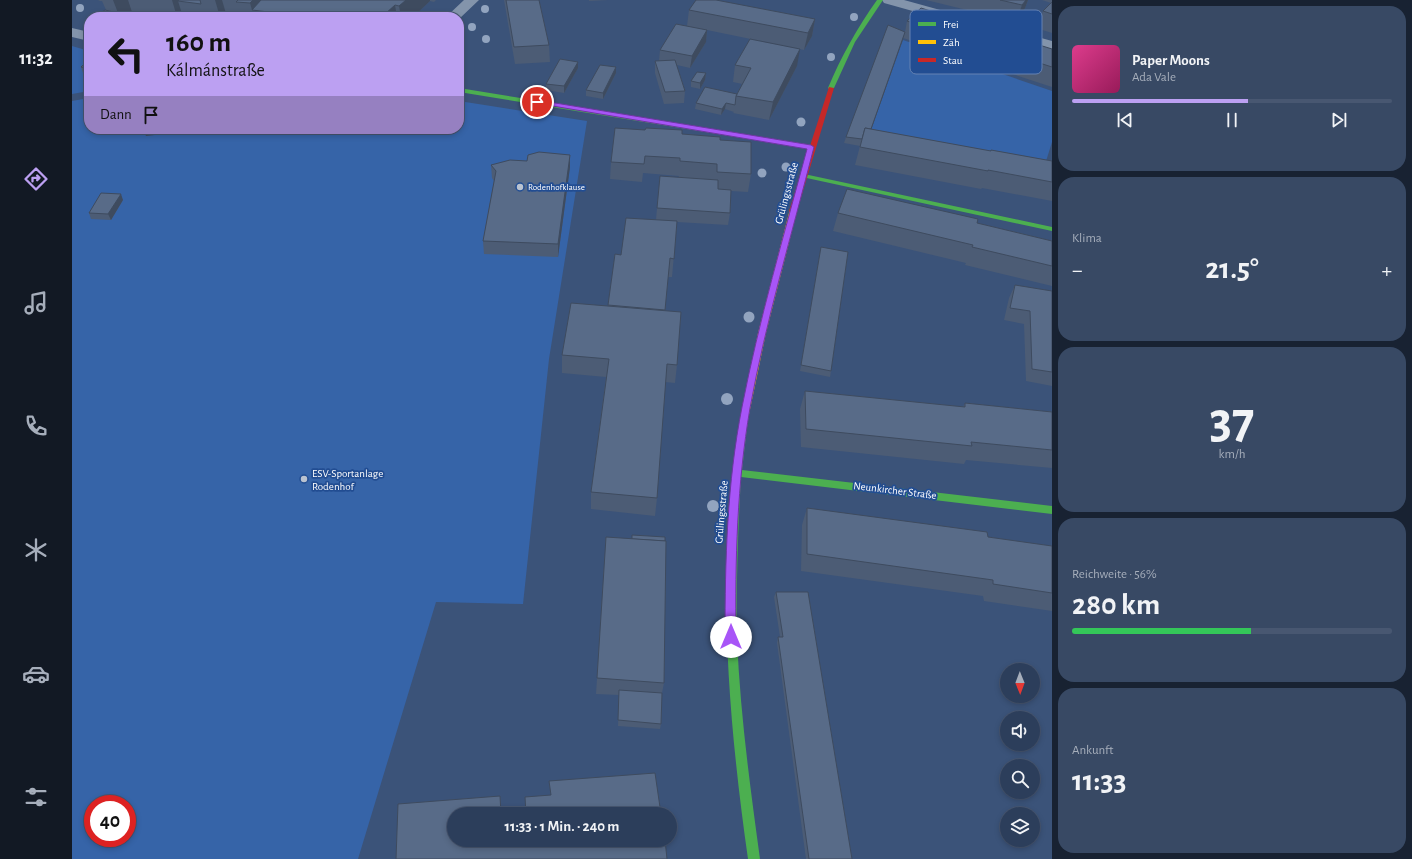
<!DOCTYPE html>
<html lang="de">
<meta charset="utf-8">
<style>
:root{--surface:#2c3e5b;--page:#384964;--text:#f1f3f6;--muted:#a6aebb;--line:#485771;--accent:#bca0f2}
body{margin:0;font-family:"Alegreya Sans",sans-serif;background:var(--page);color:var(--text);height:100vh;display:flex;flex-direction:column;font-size:15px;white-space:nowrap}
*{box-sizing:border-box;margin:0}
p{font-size:13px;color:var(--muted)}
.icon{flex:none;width:22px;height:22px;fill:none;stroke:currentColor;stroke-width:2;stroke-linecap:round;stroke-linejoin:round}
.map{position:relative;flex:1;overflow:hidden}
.details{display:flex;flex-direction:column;gap:6px;padding:6px;background:#182232;width:360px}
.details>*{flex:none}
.top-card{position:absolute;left:12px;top:12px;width:380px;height:122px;border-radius:16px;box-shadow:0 2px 6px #0003,0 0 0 1px var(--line);background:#bca0f2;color:#111;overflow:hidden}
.needle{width:26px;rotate:179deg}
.tools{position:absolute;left:928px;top:663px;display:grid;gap:8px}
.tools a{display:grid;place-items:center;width:40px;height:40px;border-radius:50%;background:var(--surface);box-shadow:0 2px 6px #0003,0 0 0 1px var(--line);font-size:20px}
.speed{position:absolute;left:12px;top:795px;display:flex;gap:8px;font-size:20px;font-weight:700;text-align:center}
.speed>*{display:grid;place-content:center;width:52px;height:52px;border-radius:50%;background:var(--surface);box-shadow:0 2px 6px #0003,0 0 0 1px var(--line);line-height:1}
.speed .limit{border:6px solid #d22;background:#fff;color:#111}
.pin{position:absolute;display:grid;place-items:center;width:34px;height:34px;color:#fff;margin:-17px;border:2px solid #fff;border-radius:50%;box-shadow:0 1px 4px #0007}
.me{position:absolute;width:44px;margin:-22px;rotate:0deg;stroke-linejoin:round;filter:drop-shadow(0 0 3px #0008)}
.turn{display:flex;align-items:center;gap:14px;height:84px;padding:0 16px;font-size:18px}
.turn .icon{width:52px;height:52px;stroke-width:2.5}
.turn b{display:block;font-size:28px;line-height:34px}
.then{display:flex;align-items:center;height:38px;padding:0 16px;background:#0003;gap:8px;font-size:15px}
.big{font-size:30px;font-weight:700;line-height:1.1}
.details .widget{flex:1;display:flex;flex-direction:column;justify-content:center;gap:6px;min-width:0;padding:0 14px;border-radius:16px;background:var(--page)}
.details .dial{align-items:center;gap:0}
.dial b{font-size:52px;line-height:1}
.song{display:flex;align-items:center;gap:12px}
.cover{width:48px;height:48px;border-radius:6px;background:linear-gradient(135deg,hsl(330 70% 55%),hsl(330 70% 35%))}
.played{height:4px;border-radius:2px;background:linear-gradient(90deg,var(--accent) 55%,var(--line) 55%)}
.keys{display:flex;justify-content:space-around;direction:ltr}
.heat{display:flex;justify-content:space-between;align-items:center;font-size:22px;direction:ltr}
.charge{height:6px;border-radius:3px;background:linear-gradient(90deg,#34c759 56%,var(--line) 0)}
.trip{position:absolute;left:375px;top:807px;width:230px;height:40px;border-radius:20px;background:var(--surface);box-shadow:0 2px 6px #0003,0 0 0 1px var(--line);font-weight:700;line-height:40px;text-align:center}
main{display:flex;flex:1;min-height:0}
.tab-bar{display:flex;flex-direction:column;width:72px;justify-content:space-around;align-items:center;background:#121924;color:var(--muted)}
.tab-bar .icon{width:28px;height:28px}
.tab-bar .current{color:var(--accent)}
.tab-bar b{font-size:18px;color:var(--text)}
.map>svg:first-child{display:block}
.green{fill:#3664a8;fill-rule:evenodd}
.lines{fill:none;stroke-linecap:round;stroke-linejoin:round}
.street{fill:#8394ab;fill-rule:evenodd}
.fast{fill:#4caf50;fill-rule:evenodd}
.slow{fill:#ffc107;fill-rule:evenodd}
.jam{fill:#c62828;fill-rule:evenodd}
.tree{fill:#92a4bf}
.wall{fill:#4c5c75}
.shaded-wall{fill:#3e4b5f}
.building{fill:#586b88;stroke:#3e4b5f}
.route{fill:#a855f7;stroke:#6d37a1}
.poi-dot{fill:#bac3d0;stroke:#224d92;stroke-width:1.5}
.labels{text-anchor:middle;stroke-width:3.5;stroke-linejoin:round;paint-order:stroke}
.far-poi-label{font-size:9px;fill:#fff;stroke:#224d92;text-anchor:start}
.street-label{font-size:11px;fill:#fff;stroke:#224d92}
.poi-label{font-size:11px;fill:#fff;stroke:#224d92;text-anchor:start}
.key{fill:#224d92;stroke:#6482b3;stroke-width:1}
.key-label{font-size:11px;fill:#fff}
</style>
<main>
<nav class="tab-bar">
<b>11:32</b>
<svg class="icon current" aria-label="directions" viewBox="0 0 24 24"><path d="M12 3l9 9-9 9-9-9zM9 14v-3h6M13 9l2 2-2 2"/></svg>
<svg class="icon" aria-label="music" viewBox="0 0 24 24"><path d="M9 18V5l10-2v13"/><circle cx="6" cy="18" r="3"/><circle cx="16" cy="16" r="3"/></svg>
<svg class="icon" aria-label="phone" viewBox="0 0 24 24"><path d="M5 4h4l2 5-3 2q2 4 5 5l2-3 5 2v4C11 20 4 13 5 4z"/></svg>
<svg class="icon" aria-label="climate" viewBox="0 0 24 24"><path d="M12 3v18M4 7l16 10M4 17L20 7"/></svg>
<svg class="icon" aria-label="car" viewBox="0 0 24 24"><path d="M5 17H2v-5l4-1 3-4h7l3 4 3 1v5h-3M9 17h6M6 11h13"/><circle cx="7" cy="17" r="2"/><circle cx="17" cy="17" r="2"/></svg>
<svg class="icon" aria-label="filters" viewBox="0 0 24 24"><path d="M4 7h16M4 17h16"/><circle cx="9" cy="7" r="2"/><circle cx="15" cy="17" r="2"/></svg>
</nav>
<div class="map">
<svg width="980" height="859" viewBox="0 0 980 859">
<rect width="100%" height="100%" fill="#3b5379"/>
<!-- green -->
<g class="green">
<polygon points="831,40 980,91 980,142 970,174 795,141"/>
<polygon points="0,46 17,51 17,91 0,94"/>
<path d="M17,98V129H387V101L515,121L477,359L451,604L364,602L286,859H0V101ZM21,804H55V838H21Z"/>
</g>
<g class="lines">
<!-- street -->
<g class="street">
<polygon points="392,0 407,0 387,19 387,17 374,17"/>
<polygon points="810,0 832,0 980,41 980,50 812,3"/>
<polygon points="0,28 17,32 17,41 0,37"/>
</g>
<!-- fast -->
<g class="fast">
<path d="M805,0H811L783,42L762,88L757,89L756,88C769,57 785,28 805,0Z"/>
<polygon points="387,88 739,145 742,147 739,149 387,92"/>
<polygon points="732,174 980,227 980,231 730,177 728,176"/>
<path d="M672,416L676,419L670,470L980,506V514L669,477C666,531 664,584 665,638C668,712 678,786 688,859H676C663,768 654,677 654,585C655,529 660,474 668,419Z"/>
</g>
<!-- slow -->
<polygon class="slow" points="718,209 724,209 725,211 694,333 676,419 672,422 668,419 686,333"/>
<!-- jam -->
<polygon class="jam" points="757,87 762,88 725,211 724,213 718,213 717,211"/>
</g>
<!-- trees -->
<g class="tree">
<circle cx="8" cy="8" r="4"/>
<circle cx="413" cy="9" r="4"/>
<circle cx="782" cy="17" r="4"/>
<circle cx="400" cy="27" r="4"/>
<circle cx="414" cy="39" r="4"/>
<circle cx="759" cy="57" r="4"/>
<circle cx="729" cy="122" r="4.5"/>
<circle cx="714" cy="167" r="4.5"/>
<circle cx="690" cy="173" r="4.5"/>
<circle cx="677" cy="317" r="5.5"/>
<circle cx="655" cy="399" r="6"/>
<circle cx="641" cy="506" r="6"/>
</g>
<!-- wall -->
<g class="wall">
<polygon points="26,0 364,0 362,2 358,1 341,17 80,17 79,14 60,12 51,17 22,17 34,10 30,1 28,1"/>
<polygon points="432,0 467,0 477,45 478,62 443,64"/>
<polygon points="517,0 536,0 517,1"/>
<polygon points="854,0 956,0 953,8 944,22"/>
<polygon points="970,0 980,0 980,33 964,28 971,11 979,3"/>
<polygon points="617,10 743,19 740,36 732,50 635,30 634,42 618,68 605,65 613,91 612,103 592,104 583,73 583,61 587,61 588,50 615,26"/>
<polygon points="835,21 980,49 980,87 831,38 799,129 918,151 919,150 980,161 980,201 910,188 909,189 783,165 788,146 772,143 774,137 833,32"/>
<polygon points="17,60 17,74 11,73 9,67"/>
<polygon points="663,65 725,66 697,120 661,113 662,112 653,109 649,115 623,109 624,103 665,94 670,84 661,82"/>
<polygon points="544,67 544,73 531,99 514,96 514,90"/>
<polygon points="506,68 492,93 474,90 474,84"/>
<polygon points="634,73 633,80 628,89 619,87 619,81"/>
<polygon points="610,134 648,140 679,174 676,192 659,191 658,213 656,225 605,222 600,277 596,277 593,311 605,365 603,383 593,382 585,498 583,516 519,509 519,492 534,377 490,373 490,355 536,306 543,254 549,255 584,220 585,208 606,178 607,176 571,173 570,182 538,179 539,162"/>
<polygon points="455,161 498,167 486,257 412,254 411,241 422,181 420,178 419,165"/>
<polygon points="51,200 39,220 19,219 17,213"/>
<polygon points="766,213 905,223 980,241 980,286 893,265 894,263 761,231"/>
<polygon points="749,247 759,371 758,377 728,371"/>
<polygon points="943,285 980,291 980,386 954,381 952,324 932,320 937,298"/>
<polygon points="733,391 891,407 893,403 980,412 980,468 894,460 892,464 729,447 728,409"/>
<polygon points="735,508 916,537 980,546 980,611 912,601 911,596 729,571 730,525"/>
<polygon points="534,537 592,683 590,693 589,724 588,729 546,726 547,695 524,694"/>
<polygon points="704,592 780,859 734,859 705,643 706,637 708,637 702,597"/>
</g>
<!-- shaded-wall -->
<g class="shaded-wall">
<polygon points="41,0 56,0 60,12 51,17 39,17 46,13"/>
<polygon points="100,0 106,0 107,1 106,1 111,17 105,17"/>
<polygon points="143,0 150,0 155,17 148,17"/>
<polygon points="181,0 205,0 180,10 178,3"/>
<polygon points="334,0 358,0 358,1 341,17 329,17 327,6"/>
<polygon points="954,0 956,0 953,8 944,22 950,5"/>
<polygon points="323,5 325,17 299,17"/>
<polygon points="743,19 740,36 732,50 736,33"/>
<polygon points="635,30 634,42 618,68 620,56"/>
<polygon points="833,32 831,38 793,147 795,140"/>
<polygon points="728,49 725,66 697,120 701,102"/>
<polygon points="506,62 506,68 492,93 492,86"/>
<polygon points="544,67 544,73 531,99 531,93"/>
<polygon points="634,73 633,80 628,89 628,83"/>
<polygon points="654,103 653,109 649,115 650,109"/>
<polygon points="71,129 108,129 108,132 74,136"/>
<polygon points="498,155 498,167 486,257 486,244"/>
<polygon points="49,194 51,200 39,220 36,214"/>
</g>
<!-- building -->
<g class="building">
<polygon points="107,0 128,0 129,4 106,1"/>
<polygon points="166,0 181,0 178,3 164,2"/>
<polygon points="189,0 334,0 327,6 323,5 313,14 299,17 237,17 180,10"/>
<polygon points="434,0 467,0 477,45 442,47"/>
<polygon points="624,0 644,0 743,19 736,33 617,10"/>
<polygon points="928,0 954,0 950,5"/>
<polygon points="980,2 980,14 971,11"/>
<polygon points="849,8 980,49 980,67 835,21"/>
<polygon points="33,10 46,13 39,17 22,17"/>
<polygon points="604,24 635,30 620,56 588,50"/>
<polygon points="816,25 833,32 799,129 793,128 790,139 774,137"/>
<polygon points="678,39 728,49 701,102 664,96 679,68 663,65"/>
<polygon points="488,59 506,62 492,86 474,84"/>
<polygon points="17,60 17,68 9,67"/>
<polygon points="603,60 613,91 593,92 583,61"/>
<polygon points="528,65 544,67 531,93 514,90"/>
<polygon points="625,72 634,73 628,83 619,81"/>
<polygon points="633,87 665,94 664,96 663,105 654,103 650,109 624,103"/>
<polygon points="543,128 573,130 574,128 610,130 610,134 648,137 648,140 679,142 679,174 645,172 645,164 608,161 608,158 573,156 572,164 539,162"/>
<polygon points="793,128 919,151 919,150 980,161 980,182 916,170 916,171 788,147"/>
<polygon points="467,152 498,155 486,244 411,241 424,171 419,165 438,160 455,161 456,155"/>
<polygon points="588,176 646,180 646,189 659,190 658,213 585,208"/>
<polygon points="775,189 906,219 905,223 980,241 980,266 900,247 901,245 766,213"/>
<polygon points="29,193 49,194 36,214 17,213"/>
<polygon points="554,218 605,221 602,259 598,258 593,310 536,305 543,254 549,255"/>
<polygon points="749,247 776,252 759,371 729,365"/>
<polygon points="943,285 980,291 980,372 960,369 958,311 938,308"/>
<polygon points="499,303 609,312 605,365 595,364 585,498 519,492 537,359 490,355"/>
<polygon points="733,391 893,407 893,403 980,412 980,450 899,442 900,446 734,429"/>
<polygon points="735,508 915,532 916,537 980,546 980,593 921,584 921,580 735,554"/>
<polygon points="560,535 593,537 593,541 560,539"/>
<polygon points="534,537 594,541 592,683 525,678"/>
<polygon points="704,592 736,592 780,859 737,859 706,637 711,637"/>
<polygon points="547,690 590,693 589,724 546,720"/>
<polygon points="583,773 589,814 454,814 453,797 479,795 477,781"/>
<polygon points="428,796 429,814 382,814 382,840 593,840 595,859 324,859 326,804"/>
</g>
<!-- route -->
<path class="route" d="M465,100L739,145L742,147C720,234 694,320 678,408C665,484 663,560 664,637L662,640L659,642L655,640L653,637C653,560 655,483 670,407C687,320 712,235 735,149L463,103V101Z"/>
<!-- markers -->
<g class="poi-dot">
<circle cx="448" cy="187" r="4"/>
<circle cx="232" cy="479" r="4"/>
</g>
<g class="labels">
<!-- far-poi labels -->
<g class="far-poi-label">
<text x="456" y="190">Rodenhofklause</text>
</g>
<!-- street labels -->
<g class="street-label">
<text transform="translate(714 193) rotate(-75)" y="4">Grülingsstraße</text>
<text transform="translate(823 490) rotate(7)" y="4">Neunkircher Straße</text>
<text transform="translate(649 512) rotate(-85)" y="4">Grülingsstraße</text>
</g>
<!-- poi labels -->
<g class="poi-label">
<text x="240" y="477">ESV-Sportanlage<tspan x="240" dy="13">Rodenhof</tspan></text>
</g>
</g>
<!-- legend -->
<rect x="838" y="10" width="132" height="64" rx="6" class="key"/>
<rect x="846" y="22" width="18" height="4" fill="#4caf50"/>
<rect x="846" y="40" width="18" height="4" fill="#ffc107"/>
<rect x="846" y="58" width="18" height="4" fill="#c62828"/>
<g class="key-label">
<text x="871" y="28">Frei</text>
<text x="871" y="46">Zäh</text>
<text x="871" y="64">Stau</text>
</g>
</svg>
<div class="tools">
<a><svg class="needle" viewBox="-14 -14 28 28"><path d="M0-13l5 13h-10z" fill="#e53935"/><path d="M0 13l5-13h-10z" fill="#a6aebb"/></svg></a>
<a><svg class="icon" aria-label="sound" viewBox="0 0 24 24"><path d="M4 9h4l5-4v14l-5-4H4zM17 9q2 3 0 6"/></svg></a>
<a><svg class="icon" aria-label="search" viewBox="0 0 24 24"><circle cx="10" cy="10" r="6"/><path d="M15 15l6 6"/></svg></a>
<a><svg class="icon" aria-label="layers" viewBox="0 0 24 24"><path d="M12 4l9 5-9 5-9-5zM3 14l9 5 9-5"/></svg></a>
</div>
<div class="speed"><div class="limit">40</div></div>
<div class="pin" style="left:465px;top:102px;background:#d93025"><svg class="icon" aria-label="arrive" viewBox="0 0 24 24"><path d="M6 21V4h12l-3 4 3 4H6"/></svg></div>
<svg class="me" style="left:659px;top:637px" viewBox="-20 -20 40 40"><circle r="19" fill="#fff"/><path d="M0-13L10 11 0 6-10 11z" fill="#a855f7"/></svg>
<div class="trip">11:33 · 1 Min. · 240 m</div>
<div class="top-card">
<div class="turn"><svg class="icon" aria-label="left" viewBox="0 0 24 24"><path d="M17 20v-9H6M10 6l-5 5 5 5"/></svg><div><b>160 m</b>Kálmánstraße</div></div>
<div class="then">Dann<svg class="icon" aria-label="arrive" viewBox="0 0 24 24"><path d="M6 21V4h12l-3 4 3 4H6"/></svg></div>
</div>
</div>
<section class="details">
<div class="widget">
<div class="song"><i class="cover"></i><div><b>Paper Moons</b><p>Ada Vale</p></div></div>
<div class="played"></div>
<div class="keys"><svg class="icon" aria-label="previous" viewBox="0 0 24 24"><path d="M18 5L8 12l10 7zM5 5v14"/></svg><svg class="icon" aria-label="pause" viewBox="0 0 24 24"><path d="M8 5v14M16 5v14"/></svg><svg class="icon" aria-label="next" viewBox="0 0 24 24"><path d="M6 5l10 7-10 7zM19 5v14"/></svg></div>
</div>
<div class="widget"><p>Klima</p>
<div class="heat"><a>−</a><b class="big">21.5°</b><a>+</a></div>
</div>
<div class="widget dial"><b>37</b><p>km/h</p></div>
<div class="widget"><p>Reichweite · 56%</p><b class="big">280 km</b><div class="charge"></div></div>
<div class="widget"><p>Ankunft</p><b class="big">11:33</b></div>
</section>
</main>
